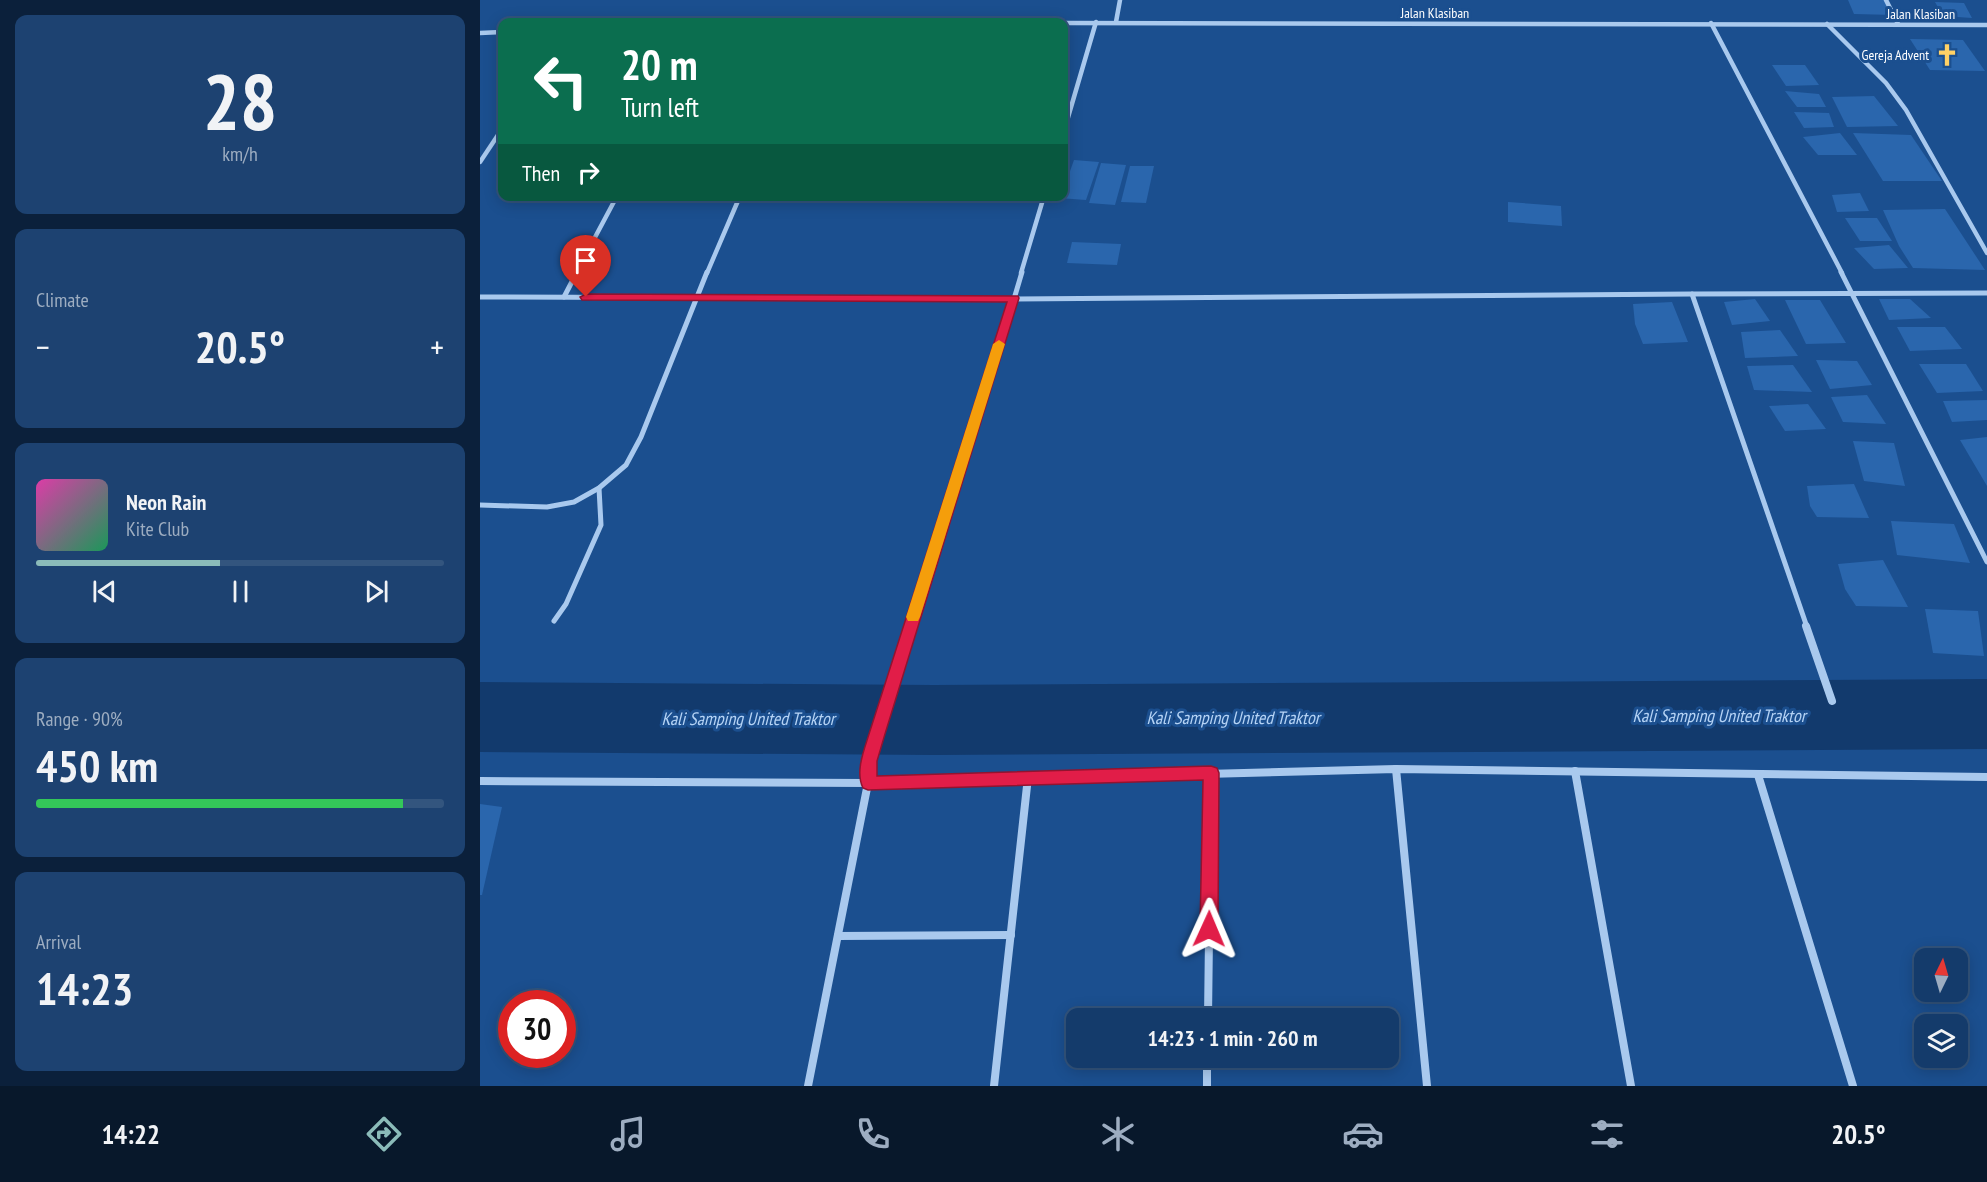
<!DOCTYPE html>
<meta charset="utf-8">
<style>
:root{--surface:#143b6b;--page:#1d4271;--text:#f1f3f6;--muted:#9dadc1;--line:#33557e;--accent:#8bbbb9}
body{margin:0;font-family:"PT Sans Narrow",sans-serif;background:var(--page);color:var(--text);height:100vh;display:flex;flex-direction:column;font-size:22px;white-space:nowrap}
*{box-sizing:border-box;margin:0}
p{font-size:20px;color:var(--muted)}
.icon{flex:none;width:33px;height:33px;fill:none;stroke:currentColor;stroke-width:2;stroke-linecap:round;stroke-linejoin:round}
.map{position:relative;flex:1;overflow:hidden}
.side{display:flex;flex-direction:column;gap:15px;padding:15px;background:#0b203b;width:480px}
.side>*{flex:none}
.banner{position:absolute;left:18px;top:18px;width:570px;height:183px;border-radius:12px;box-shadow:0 3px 15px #0003,0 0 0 2px var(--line);background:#0b6e4f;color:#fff;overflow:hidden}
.needle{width:39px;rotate:5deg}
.controls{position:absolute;left:1434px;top:948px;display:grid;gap:12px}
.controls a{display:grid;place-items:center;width:54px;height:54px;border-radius:12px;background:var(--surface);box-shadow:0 3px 15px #0003,0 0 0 2px var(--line);font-size:30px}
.speed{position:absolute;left:18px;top:990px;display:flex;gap:12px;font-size:30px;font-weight:700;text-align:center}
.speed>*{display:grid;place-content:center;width:78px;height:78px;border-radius:50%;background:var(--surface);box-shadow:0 3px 15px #0003,0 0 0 2px var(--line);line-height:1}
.speed .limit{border:9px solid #d22;background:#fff;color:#111}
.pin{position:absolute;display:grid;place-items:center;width:51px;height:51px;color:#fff;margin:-62px -26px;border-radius:50% 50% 50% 0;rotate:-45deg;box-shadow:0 0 6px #0007}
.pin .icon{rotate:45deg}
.me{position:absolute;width:66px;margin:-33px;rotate:1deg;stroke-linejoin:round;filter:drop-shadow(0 0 4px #0008)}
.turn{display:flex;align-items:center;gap:21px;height:126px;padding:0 24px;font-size:27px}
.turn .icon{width:78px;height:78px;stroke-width:2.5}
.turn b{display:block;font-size:42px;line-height:51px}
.then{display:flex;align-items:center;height:57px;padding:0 24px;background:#0003;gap:12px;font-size:22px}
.big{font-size:45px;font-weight:600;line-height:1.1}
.side .widget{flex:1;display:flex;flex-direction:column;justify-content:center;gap:9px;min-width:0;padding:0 21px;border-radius:12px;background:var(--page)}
.side .dial{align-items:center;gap:0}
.dial b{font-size:78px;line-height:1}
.song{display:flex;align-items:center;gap:18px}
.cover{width:72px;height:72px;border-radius:9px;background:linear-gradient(135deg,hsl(320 70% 55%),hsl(150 70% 35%))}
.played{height:6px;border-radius:3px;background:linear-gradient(90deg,var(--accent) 45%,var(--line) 45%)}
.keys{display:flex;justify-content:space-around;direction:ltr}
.heat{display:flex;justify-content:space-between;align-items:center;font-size:33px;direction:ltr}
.charge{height:9px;border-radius:4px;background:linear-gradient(90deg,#34c759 90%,var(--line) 0)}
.trip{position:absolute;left:586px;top:1008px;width:333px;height:60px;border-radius:12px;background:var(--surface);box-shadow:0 3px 15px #0003,0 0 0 2px var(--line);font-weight:600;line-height:60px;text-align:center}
.menu{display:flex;height:96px;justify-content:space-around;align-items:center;background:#08182b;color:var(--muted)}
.menu .icon{width:42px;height:42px}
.menu .current{color:var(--accent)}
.menu b{font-size:27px;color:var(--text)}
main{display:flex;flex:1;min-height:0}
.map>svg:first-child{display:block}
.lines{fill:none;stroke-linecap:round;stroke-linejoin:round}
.river{fill:#123a6d;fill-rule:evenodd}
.building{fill:#2a66ad}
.minor-far2{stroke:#a9c9ee;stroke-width:4.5}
.minor-far1{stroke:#a9c9ee;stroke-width:5}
.minor{stroke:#a9c9ee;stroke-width:8}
.route{fill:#e11d48;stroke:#92132f;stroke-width:1.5}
.slow{fill:#f59e0b}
.labels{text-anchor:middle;stroke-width:6;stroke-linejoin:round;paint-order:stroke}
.far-street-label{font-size:14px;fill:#fff;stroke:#1b4f8f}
.far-poi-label{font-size:14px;fill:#fff;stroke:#1b4f8f;text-anchor:end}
.water-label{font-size:18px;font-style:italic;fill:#b5d3f5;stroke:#1b4f8f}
</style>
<main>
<section class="side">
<div class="widget dial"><b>28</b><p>km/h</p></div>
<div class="widget"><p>Climate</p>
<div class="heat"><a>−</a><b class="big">20.5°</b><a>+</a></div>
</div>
<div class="widget">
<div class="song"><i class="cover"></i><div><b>Neon Rain</b><p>Kite Club</p></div></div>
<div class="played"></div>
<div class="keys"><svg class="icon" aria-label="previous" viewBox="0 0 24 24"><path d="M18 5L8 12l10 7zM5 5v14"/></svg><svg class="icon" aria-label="pause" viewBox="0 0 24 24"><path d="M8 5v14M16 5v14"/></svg><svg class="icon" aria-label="next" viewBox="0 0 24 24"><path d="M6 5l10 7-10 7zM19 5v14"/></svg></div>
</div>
<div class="widget"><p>Range · 90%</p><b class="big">450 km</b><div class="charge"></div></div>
<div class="widget"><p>Arrival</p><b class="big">14:23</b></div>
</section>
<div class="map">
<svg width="1507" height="1086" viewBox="0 0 1507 1086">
<rect width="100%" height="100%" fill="#1b4f8f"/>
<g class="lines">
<!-- river -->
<polygon class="river" points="1507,679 1507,749 454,755 0,752 0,682 454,685"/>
</g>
<!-- building -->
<g class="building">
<polygon points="1368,0 1407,0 1415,15 1374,14"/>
<polygon points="1455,2 1484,3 1492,18 1463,16"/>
<polygon points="1430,39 1483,40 1505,71 1450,70"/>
<polygon points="1292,65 1325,65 1339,85 1306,86"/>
<polygon points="1305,91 1339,94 1346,107 1317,107"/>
<polygon points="1394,96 1418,126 1367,127 1352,97"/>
<polygon points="1314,112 1349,113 1354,127 1324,128"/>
<polygon points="1360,133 1377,155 1338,155 1323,137"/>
<polygon points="1373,133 1431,135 1462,181 1403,181"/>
<polygon points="594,160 619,162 606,200 579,198 584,196 584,188"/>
<polygon points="621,163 646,165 635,205 609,203"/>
<polygon points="650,166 674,166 666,203 641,202"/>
<polygon points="1380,193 1389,211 1357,212 1352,195"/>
<polygon points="1028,202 1081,206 1082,226 1028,222"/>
<polygon points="1465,209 1505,270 1433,268 1419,246 1403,210"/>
<polygon points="1365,218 1397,218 1412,241 1380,241"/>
<polygon points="592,242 641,244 637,265 587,263"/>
<polygon points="1409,245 1428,268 1394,269 1374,248"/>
<polygon points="1275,299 1290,321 1252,325 1244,302"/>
<polygon points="1399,299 1430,299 1451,318 1409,320"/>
<polygon points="1305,300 1340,300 1366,343 1326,344"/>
<polygon points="1192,302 1208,342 1163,344 1155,324 1153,304"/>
<polygon points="1417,327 1465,327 1482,349 1430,351"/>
<polygon points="1300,330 1318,356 1265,358 1261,332"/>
<polygon points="1336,360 1377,361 1392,385 1350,389"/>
<polygon points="1439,364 1486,364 1503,391 1457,393"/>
<polygon points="1313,365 1332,392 1274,390 1267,366"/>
<polygon points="1387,395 1406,424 1363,422 1351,397"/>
<polygon points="1507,400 1507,420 1472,422 1463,401"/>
<polygon points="1328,404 1346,429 1305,431 1289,406"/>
<polygon points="1507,437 1507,486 1480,440"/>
<polygon points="1373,441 1414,443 1425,486 1384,481"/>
<polygon points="1374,484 1389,518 1337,517 1330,506 1327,486"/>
<polygon points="1411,521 1474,524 1490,563 1417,555"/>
<polygon points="1403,560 1428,607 1376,606 1365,589 1358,564"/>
<polygon points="1445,609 1498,611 1504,656 1453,653"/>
<polygon points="0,804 22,807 2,895 0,895"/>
</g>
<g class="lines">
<!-- minor-far2 -->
<g class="minor-far2">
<polyline points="1406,0 1418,24"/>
<polyline points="636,22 640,0"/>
<polyline points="584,23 1507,25"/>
<polyline points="1231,23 1362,273"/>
<polyline points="1347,24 1406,83 1426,110 1507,253"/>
<polyline points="0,33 22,32"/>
<polyline points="584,131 616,22"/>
<polyline points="0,162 22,129"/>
<polyline points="96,273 137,196"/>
<polyline points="227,273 260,196"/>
<polyline points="541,273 564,196"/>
</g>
<!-- minor-far1 -->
<g class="minor-far1">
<polyline points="1361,272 1507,562"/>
<polyline points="0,297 534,299 542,272"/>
<polyline points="84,297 97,272"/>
<polyline points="0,505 67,507 94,502 119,488 146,465 161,437 227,272"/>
<polyline points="74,621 86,604 121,525 119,488"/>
<polyline points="430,627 469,497 534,299 1212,294"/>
<polyline points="1327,627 1212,294 1507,293"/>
</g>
<!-- minor -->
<g class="minor">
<polyline points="1326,626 1352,701"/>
<polyline points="916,769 947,1086"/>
<polyline points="1095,771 1151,1086"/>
<polyline points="1278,775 1373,1086"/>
<polyline points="0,781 388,783 916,769 1507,777"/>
<polyline points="358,936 531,935"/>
<polyline points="728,1018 731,773"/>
<polyline points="727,1058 727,1086"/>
<polyline points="328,1086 388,783 389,761 430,626"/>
<polyline points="514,1086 548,777"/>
</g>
</g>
<!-- route -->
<path class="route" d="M106,294L538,296L539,298L405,734L397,761V776L731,766L737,768L739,773L738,929L735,935L729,937L723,935L720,929L723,780L388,790L383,788C375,772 384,750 389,734L527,302L102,300L100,297Z"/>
<!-- slow -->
<polygon class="slow" points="519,340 525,344 440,617 438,621 428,621 426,617 513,344"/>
<!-- icons -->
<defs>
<g id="church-bare" transform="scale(1.8)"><path d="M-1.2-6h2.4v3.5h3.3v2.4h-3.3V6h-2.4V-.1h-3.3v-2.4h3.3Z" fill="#ffd166" stroke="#1b4f8f" stroke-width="2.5" paint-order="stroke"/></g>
</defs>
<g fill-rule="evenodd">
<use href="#church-bare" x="1467" y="55"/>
</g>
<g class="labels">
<!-- far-street labels -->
<g class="far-street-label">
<text x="955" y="18">Jalan Klasiban</text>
<text x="1441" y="19">Jalan Klasiban</text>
</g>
<!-- far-poi labels -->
<g class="far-poi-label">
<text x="1449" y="60">Gereja Advent</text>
</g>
<!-- water labels -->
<g class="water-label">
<text x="1239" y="722">Kali Samping United Traktor</text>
<text x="753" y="724">Kali Samping United Traktor</text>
<text x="268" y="725">Kali Samping United Traktor</text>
</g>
</g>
</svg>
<div class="controls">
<a><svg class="needle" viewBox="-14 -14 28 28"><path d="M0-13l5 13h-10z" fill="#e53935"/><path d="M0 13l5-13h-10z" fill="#9dadc1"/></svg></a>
<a><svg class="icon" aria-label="layers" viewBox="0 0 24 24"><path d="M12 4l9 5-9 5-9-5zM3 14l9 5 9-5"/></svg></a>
</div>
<div class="speed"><div class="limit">30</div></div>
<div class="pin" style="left:106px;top:297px;background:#d93025"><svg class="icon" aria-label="arrive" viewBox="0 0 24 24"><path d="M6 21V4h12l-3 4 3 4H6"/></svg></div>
<svg class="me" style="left:729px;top:929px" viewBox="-20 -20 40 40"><path d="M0-17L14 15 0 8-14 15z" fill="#e11d48" stroke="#fff" stroke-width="4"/></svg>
<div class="trip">14:23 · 1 min · 260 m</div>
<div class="banner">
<div class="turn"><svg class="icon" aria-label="left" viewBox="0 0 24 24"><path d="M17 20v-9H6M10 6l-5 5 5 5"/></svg><div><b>20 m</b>Turn left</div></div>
<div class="then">Then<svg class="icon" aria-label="right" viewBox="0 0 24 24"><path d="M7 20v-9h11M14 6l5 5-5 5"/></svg></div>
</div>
</div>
</main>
<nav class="menu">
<b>14:22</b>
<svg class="icon current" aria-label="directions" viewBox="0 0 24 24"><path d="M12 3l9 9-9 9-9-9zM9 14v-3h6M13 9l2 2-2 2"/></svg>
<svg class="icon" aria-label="music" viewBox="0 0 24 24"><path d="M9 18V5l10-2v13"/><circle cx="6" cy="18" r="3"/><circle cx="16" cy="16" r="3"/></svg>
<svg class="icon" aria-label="phone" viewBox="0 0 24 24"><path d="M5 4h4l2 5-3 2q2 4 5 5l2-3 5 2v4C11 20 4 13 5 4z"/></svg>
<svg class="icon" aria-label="climate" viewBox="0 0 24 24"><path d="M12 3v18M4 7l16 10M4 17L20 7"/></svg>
<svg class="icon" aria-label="car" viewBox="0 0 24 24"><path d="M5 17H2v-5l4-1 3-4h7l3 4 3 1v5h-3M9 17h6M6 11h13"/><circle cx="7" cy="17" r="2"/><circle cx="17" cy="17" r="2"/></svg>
<svg class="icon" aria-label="filters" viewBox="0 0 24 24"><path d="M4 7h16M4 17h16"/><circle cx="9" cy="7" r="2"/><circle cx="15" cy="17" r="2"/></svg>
<b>20.5°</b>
</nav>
